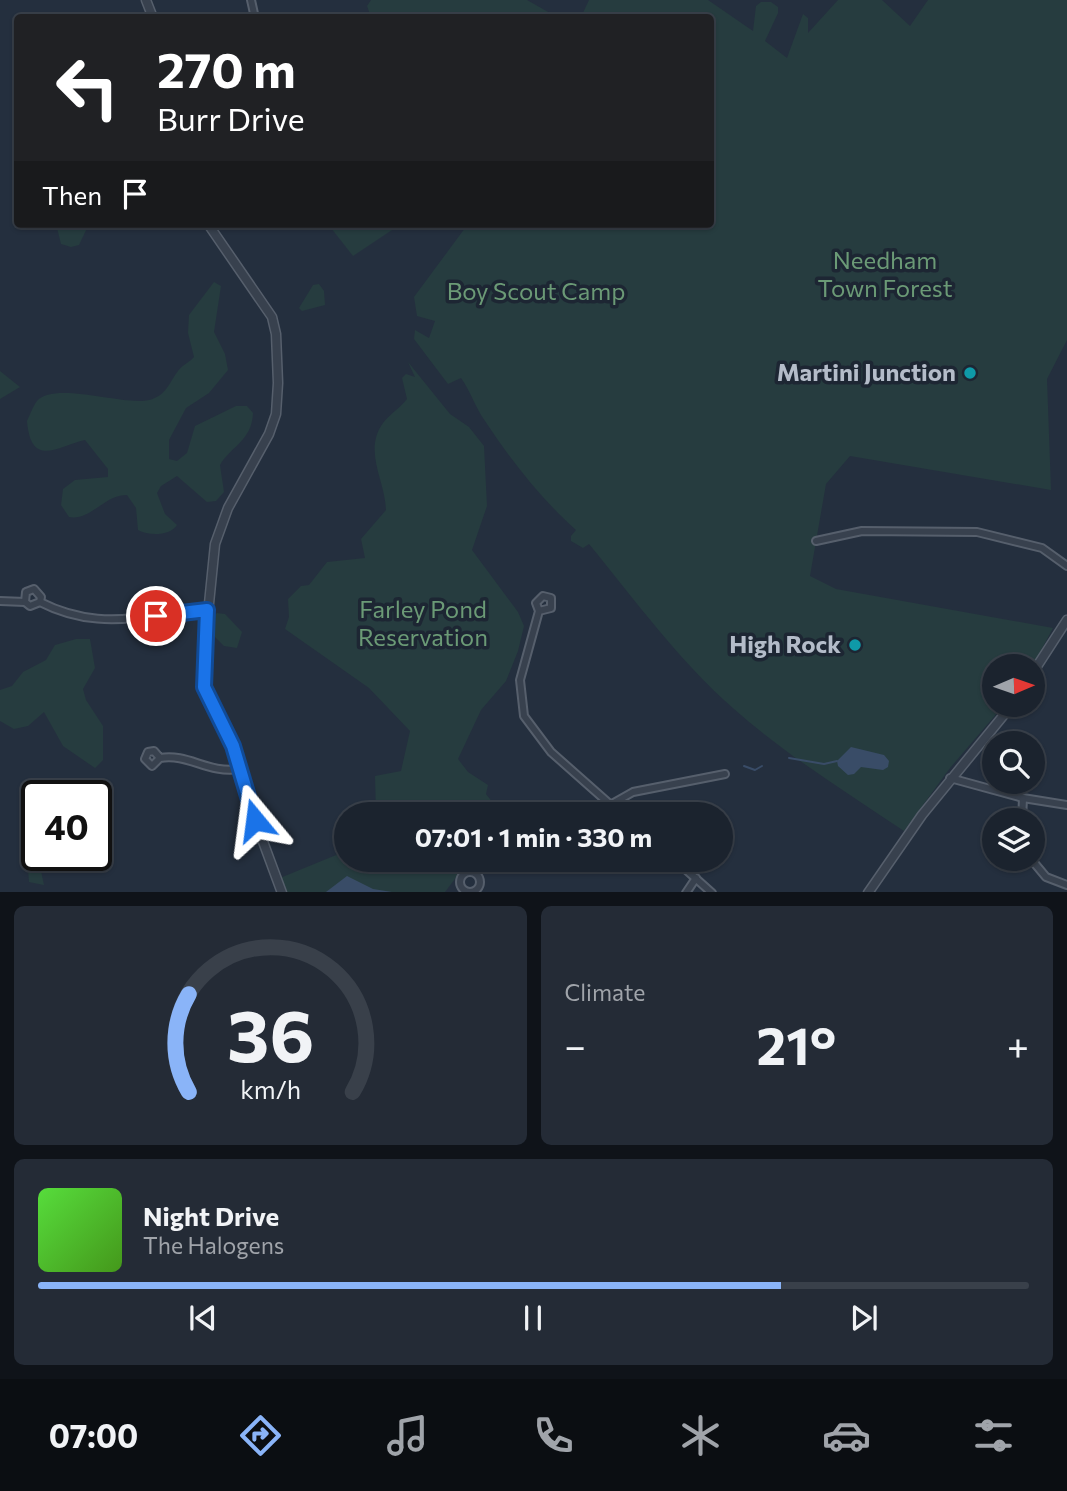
<!DOCTYPE html>
<meta charset="utf-8">
<style>
:root{--surface:#1b232e;--page:#242b36;--text:#f1f3f6;--muted:#a0a4aa;--line:#39404a;--accent:#8ab4f8}
body{margin:0;font-family:Commissioner,sans-serif;background:var(--page);color:var(--text);height:100vh;display:flex;flex-direction:column;font-size:26px;white-space:nowrap}
*{box-sizing:border-box;margin:0}
p{font-size:23px;color:var(--muted)}
.icon{flex:none;width:38px;height:38px;fill:none;stroke:currentColor;stroke-width:2;stroke-linecap:round;stroke-linejoin:round}
.map{position:relative;height:892px;overflow:hidden}
.details{display:flex;flex-direction:column;gap:14px;padding:14px;background:#0f1319;flex:1}
.details>*{flex:none}
.hud{position:absolute;left:14px;top:14px;width:700px;height:214px;border-radius:7px;box-shadow:0 2px 5px #0004,0 0 0 2px var(--line);background:#202124;color:#fff;overflow:hidden}
.needle{width:46px;rotate:88deg}
.controls{position:absolute;left:982px;top:654px;display:grid;gap:14px}
.controls a{display:grid;place-items:center;width:63px;height:63px;border-radius:50%;background:var(--surface);box-shadow:0 2px 5px #0004,0 0 0 2px var(--line);font-size:35px}
.speed{position:absolute;left:21px;top:780px;display:flex;gap:14px;font-size:35px;font-weight:700;text-align:center}
.speed>*{display:grid;place-content:center;width:91px;height:91px;border-radius:50%;background:var(--surface);box-shadow:0 2px 5px #0004,0 0 0 2px var(--line);line-height:1}
.speed .limit{border:4px solid #111;border-radius:10px;background:#fff;color:#111}
.pin{position:absolute;display:grid;place-items:center;width:60px;height:60px;color:#fff;margin:-30px;border:4px solid #fff;border-radius:50%;box-shadow:0 2px 7px #0007}
.me{position:absolute;width:77px;margin:-38px;rotate:344deg;stroke-linejoin:round;filter:drop-shadow(0 0 5px #0008)}
.turn{display:flex;align-items:center;gap:24px;height:147px;padding:0 28px;font-size:32px}
.turn .icon{width:91px;height:91px;stroke-width:2.5}
.turn b{display:block;font-size:49px;line-height:60px}
.then{display:flex;align-items:center;height:66px;padding:0 28px;background:#0003;gap:14px;font-size:26px}
.big{font-size:52px;font-weight:700;line-height:1.1}
.details .widget{flex:1;display:flex;flex-direction:column;justify-content:center;gap:10px;min-width:0;padding:0 24px;border-radius:10px;background:var(--page)}
.details .dial{align-items:center;gap:0}
.dial svg{height:182px;overflow:visible;fill:none;stroke:var(--line);stroke-width:7;stroke-linecap:round;text-anchor:middle}
.dial text{fill:var(--text);stroke:none}
.song{display:flex;align-items:center;gap:21px}
.cover{width:84px;height:84px;border-radius:10px;background:linear-gradient(135deg,hsl(110 70% 55%),hsl(100 70% 35%))}
.played{height:7px;border-radius:4px;background:linear-gradient(90deg,var(--accent) 75%,var(--line) 75%)}
.keys{display:flex;justify-content:space-around;direction:ltr}
.heat{display:flex;justify-content:space-between;align-items:center;font-size:38px;direction:ltr}
.details .tiles{flex:1;display:grid;gap:14px;grid-template-columns:1fr 1fr}
.widget:last-child{grid-column:span 2}
.trip{position:absolute;left:334px;top:802px;width:399px;height:70px;border-radius:35px;background:var(--surface);box-shadow:0 2px 5px #0004,0 0 0 2px var(--line);font-weight:700;line-height:70px;text-align:center}
.menu{display:flex;height:112px;justify-content:space-around;align-items:center;background:#0b0e12;color:var(--muted)}
.menu .icon{width:49px;height:49px}
.menu .selected{color:var(--accent)}
.menu b{font-size:32px;color:var(--text)}
.map>svg:first-child{display:block}
.green{fill:#263c3f}
.water{fill:#394c67}
.lines{fill:none;stroke-linecap:round;stroke-linejoin:round}
.stream{stroke:#394c67;stroke-width:2}
.minor-casing{stroke:#565f6c;stroke-width:10}
.tertiary-casing{stroke:#565f6c;stroke-width:11}
.minor{stroke:#38414e;stroke-width:6}
.tertiary{stroke:#38414e;stroke-width:8}
.route-casing{stroke:#114b97;stroke-width:18}
.route{stroke:#1a73e8;stroke-width:12}
.culture-dot{fill:#0f9aa8;stroke:#1d2633;stroke-width:2.5}
.labels{text-anchor:middle;stroke-width:7;stroke-linejoin:round;paint-order:stroke}
.park-label{font-size:24px;fill:#6b9a76;stroke:#1d2633}
.poi-label{font-size:24px;font-weight:bold;fill:#b4bcc9;stroke:#1d2633;text-anchor:end}
</style>
<div class="map">
<svg width="1067" height="893" viewBox="0 0 1067 893">
<rect width="100%" height="100%" fill="#242f3e"/>
<!-- green -->
<g class="green">
<polygon points="371,0 527,0 557,17 371,17 367,6"/>
<path d="M589,0H708L753,31L756,6L761,2H771L778,7V13L765,41L787,58L803,14L808,18V33L838,0H882L910,26L928,0H1067V340L1047,379L1051,490L850,456L826,484L810,576L836,589L1053,628L1032,667H994V705H1004L950,768L904,831C846,792 786,755 734,709C679,661 635,600 589,544L583,548L571,541V536L576,530C542,500 510,459 485,421C475,407 471,392 461,378L448,384L414,339L415,330L429,338L435,321L417,316L414,297L468,224H710V18L581,17Z"/>
<polygon points="56,224 89,224 79,245 71,247 61,244"/>
<polygon points="334,224 401,224 353,256 331,228"/>
<path d="M214,282L221,286L214,332L225,354L228,370L209,393L186,408L169,440V459L177,461L187,453L195,426L236,406H247L253,413C252,441 230,447 220,465L224,492L216,501L207,502L177,476L161,486L157,493L165,514L177,525C170,536 149,536 138,530L136,508L127,495C105,494 91,521 69,517L61,505L63,489L75,480L108,477V469L85,440C58,446 31,469 27,421C30,415 33,406 37,401C55,381 123,406 149,400C166,396 169,383 178,371C182,365 190,362 194,357L188,333L189,315Z"/>
<polygon points="319,284 324,291 325,305 302,311 299,308 313,285"/>
<path d="M408,362L450,414L469,427L484,446L487,506L472,550L518,612L524,626L518,651L506,681L481,710L458,759L468,772L488,785L486,794L497,808L495,814H376L375,776L401,771L410,731L369,688L285,629L289,617L288,599L301,586L309,585L327,562L365,558L361,539L386,510C385,480 363,451 383,423C390,414 400,408 407,399L402,378L406,374L415,377Z"/>
<polygon points="0,371 20,387 0,399"/>
<polygon points="217,613 225,614 242,632 237,648 224,646 215,637 212,618"/>
<polygon points="76,639 90,639 95,668 83,689 86,700 103,726 103,760 95,768 63,746 44,712 28,726 14,729 0,721 0,690 12,686 23,672 46,660 55,645"/>
<polygon points="34,833 37,833 37,856 44,856 41,871 44,885 29,882 26,844"/>
<polygon points="346,851 346,859 470,859 445,892 286,892 280,878"/>
</g>
<!-- water -->
<g class="water">
<polygon points="851,747 884,755 889,761 888,767 883,770 861,767 854,774 848,775 838,766 837,761"/>
<polygon points="347,876 373,889 392,892 326,892"/>
</g>
<g class="lines">
<!-- stream -->
<g class="stream">
<polyline points="789,758 824,764 837,761"/>
<polyline points="744,766 755,770 762,766"/>
</g>
<!-- minor casing -->
<g class="minor-casing">
<g id="minor">
<polyline points="251,0 255,18"/>
<polyline points="816,541 862,531 977,532 1042,548 1067,566"/>
<polyline points="0,601 25,602"/>
<path d="M40,602L30,606L25,602L26,592L34,589L41,597L40,602C79,622 115,622 158,615C174,612 191,608 207,610"/>
<polyline points="539,611 551,608 551,598 543,596 536,603 539,611 520,680 524,716 551,752 621,814"/>
<path d="M160,758L152,766L145,759L148,752L154,751L160,758C189,753 207,774 240,769"/>
<polyline points="950,778 1023,798 1067,805"/>
<polyline points="610,805 633,792 725,774"/>
<polyline points="1022,821 1023,798"/>
<polyline points="674,859 712,893"/>
<polyline points="1031,859 1046,877 1067,885"/>
<circle cx="470" cy="882" r="10"/>
<polyline points="686,893 696,878"/>
</g>
</g>
<!-- tertiary casing -->
<g class="tertiary-casing">
<g id="tertiary">
<polyline points="146,0 153,18"/>
<polyline points="208,224 272,317 276,334 278,383 276,414 269,434 228,508 215,544 202,673 206,694 233,746 255,820 282,893"/>
<polyline points="1032,674 1067,620"/>
<polyline points="868,893 922,815 1012,705"/>
</g>
</g>
<!-- minor -->
<use href="#minor" class="minor"/>
<!-- tertiary -->
<use href="#tertiary" class="tertiary"/>
</g>
<g class="lines">
<!-- route casing -->
<g class="route-casing">
<polyline id="route" points="156,616 207,610 204,687 233,746 255,820"/>
</g>
<!-- route -->
<use href="#route" class="route"/>
</g>
<!-- markers -->
<g class="culture-dot">
<circle cx="970" cy="373" r="7"/>
<circle cx="855" cy="645" r="7"/>
</g>
<g class="labels">
<!-- park labels -->
<g class="park-label">
<text x="885" y="269">Needham<tspan x="885" dy="28">Town Forest</tspan></text>
<text x="536" y="300">Boy Scout Camp</text>
<text x="423" y="618">Farley Pond<tspan x="423" dy="28">Reservation</tspan></text>
</g>
<!-- poi labels -->
<g class="poi-label">
<text x="956" y="381">Martini Junction</text>
<text x="841" y="653">High Rock</text>
</g>
</g>
</svg>
<div class="controls">
<a><svg class="needle" viewBox="-14 -14 28 28"><path d="M0-13l5 13h-10z" fill="#e53935"/><path d="M0 13l5-13h-10z" fill="#a0a4aa"/></svg></a>
<a><svg class="icon" aria-label="search" viewBox="0 0 24 24"><circle cx="10" cy="10" r="6"/><path d="M15 15l6 6"/></svg></a>
<a><svg class="icon" aria-label="layers" viewBox="0 0 24 24"><path d="M12 4l9 5-9 5-9-5zM3 14l9 5 9-5"/></svg></a>
</div>
<div class="speed"><div class="limit">40</div></div>
<div class="pin" style="left:156px;top:616px;background:#d93025"><svg class="icon" aria-label="arrive" viewBox="0 0 24 24"><path d="M6 21V4h12l-3 4 3 4H6"/></svg></div>
<svg class="me" style="left:255px;top:820px" viewBox="-20 -20 40 40"><path d="M0-17L14 15 0 8-14 15z" fill="#1a73e8" stroke="#fff" stroke-width="4"/></svg>
<div class="trip">07:01 · 1 min · 330 m</div>
<div class="hud">
<div class="turn"><svg class="icon" aria-label="left" viewBox="0 0 24 24"><path d="M17 20v-9H6M10 6l-5 5 5 5"/></svg><div><b>270 m</b>Burr Drive</div></div>
<div class="then">Then<svg class="icon" aria-label="arrive" viewBox="0 0 24 24"><path d="M6 21V4h12l-3 4 3 4H6"/></svg></div>
</div>
</div>
<section class="details">
<div class="tiles">
<div class="widget dial"><svg viewBox="0 0 100 80">
<path d="M14 69A42 42 0 1 1 86 69"/>
<path d="M14 69A42 42 0 0 1 14 26" stroke="#8ab4f8"/>
<text x="50" y="56" font-size="32" font-weight="700">36</text>
<text x="50" y="72" font-size="11">km/h</text>
</svg></div>
<div class="widget"><p>Climate</p>
<div class="heat"><a>−</a><b class="big">21°</b><a>+</a></div>
</div>
<div class="widget">
<div class="song"><i class="cover"></i><div><b>Night Drive</b><p>The Halogens</p></div></div>
<div class="played"></div>
<div class="keys"><svg class="icon" aria-label="previous" viewBox="0 0 24 24"><path d="M18 5L8 12l10 7zM5 5v14"/></svg><svg class="icon" aria-label="pause" viewBox="0 0 24 24"><path d="M8 5v14M16 5v14"/></svg><svg class="icon" aria-label="next" viewBox="0 0 24 24"><path d="M6 5l10 7-10 7zM19 5v14"/></svg></div>
</div>
</div>
</section>
<nav class="menu">
<b>07:00</b>
<svg class="icon selected" aria-label="directions" viewBox="0 0 24 24"><path d="M12 3l9 9-9 9-9-9zM9 14v-3h6M13 9l2 2-2 2"/></svg>
<svg class="icon" aria-label="music" viewBox="0 0 24 24"><path d="M9 18V5l10-2v13"/><circle cx="6" cy="18" r="3"/><circle cx="16" cy="16" r="3"/></svg>
<svg class="icon" aria-label="phone" viewBox="0 0 24 24"><path d="M5 4h4l2 5-3 2q2 4 5 5l2-3 5 2v4C11 20 4 13 5 4z"/></svg>
<svg class="icon" aria-label="climate" viewBox="0 0 24 24"><path d="M12 3v18M4 7l16 10M4 17L20 7"/></svg>
<svg class="icon" aria-label="car" viewBox="0 0 24 24"><path d="M5 17H2v-5l4-1 3-4h7l3 4 3 1v5h-3M9 17h6M6 11h13"/><circle cx="7" cy="17" r="2"/><circle cx="17" cy="17" r="2"/></svg>
<svg class="icon" aria-label="filters" viewBox="0 0 24 24"><path d="M4 7h16M4 17h16"/><circle cx="9" cy="7" r="2"/><circle cx="15" cy="17" r="2"/></svg>
</nav>
